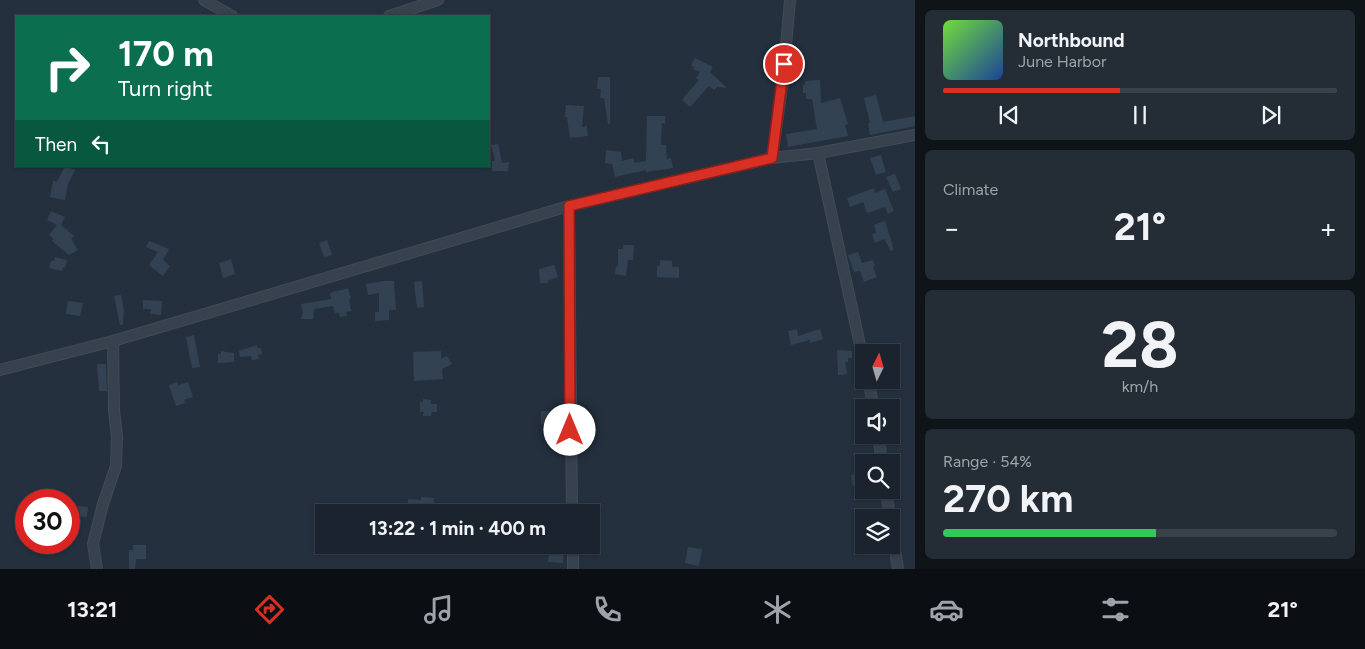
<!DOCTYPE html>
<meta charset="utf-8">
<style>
:root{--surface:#1b242e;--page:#242c36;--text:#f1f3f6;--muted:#a0a4aa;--line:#39414a;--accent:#d93025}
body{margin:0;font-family:Figtree,sans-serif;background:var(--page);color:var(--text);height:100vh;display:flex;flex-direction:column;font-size:19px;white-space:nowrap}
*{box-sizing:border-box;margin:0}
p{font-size:16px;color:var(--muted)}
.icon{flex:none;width:28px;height:28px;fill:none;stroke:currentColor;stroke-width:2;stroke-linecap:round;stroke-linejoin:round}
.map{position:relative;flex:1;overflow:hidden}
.side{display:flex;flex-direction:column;gap:10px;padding:10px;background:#0f1419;width:450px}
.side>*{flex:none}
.guide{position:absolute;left:15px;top:15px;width:475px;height:152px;border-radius:0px;box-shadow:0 1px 4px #0004,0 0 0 1px var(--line);background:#0b6e4f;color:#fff;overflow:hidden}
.needle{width:32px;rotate:5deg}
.tools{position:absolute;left:855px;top:344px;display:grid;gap:10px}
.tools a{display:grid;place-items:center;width:45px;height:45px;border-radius:0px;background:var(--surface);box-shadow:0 1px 4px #0004,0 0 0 1px var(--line);font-size:25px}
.speed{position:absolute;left:15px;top:489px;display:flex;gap:10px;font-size:25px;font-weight:700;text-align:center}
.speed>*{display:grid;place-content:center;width:65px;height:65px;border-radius:50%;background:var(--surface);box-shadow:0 1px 4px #0004,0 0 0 1px var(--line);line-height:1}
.speed .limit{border:8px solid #d22;background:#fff;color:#111}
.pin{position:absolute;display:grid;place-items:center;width:42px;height:42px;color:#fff;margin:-21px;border:2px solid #fff;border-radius:50%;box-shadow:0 1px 5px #0007}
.me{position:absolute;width:55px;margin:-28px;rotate:0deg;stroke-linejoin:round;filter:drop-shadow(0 0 4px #0008)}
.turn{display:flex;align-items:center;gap:18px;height:105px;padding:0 20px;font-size:22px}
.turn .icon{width:65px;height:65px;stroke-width:2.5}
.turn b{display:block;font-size:35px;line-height:42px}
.then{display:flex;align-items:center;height:48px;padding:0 20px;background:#0003;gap:10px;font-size:19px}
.big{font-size:38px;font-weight:700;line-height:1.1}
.side .tile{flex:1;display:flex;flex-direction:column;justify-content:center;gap:8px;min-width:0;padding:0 18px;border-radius:8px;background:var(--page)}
.side .dial{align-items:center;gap:0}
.dial b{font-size:65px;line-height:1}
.song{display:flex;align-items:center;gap:15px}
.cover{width:60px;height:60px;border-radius:8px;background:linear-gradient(135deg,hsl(100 70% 55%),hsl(220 70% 35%))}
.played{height:5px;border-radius:2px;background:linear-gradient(90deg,var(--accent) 45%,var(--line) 45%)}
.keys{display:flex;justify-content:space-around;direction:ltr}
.heat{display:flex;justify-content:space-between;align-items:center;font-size:28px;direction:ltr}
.charge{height:8px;border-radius:4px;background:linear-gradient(90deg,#34c759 54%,var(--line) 0)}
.trip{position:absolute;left:315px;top:504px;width:285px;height:50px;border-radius:0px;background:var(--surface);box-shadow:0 1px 4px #0004,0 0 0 1px var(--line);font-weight:700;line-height:50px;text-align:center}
.tab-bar{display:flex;height:80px;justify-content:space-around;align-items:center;background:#0b0e12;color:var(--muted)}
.tab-bar .icon{width:35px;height:35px}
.tab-bar .on{color:var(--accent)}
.tab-bar b{font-size:22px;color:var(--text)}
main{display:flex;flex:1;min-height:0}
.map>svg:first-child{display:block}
.building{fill:#334252}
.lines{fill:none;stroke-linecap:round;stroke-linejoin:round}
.minor-casing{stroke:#414b57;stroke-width:12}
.minor{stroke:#38424e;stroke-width:10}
.route-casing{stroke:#8d1f18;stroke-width:12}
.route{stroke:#d93025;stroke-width:9}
</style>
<main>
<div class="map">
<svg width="915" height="569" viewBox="0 0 915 569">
<rect width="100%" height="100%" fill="#24303e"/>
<!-- building -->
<g class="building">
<polygon points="695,58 713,67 710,72 727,88 717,87 714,90 709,86 690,107 682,100 699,80 696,78 700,72 693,69 694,67 691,65"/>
<polygon points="598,77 610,77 610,124 608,124 604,98 600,98 601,89 597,89"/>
<polygon points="820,80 821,103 840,98 848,124 845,125 848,136 788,147 786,134 817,129 812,99 806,99 806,93 803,93 803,85 805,85 805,81"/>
<polygon points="876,95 883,122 915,116 915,126 870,135 868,123 870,123 864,98"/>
<polygon points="566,105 584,106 582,127 587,126 588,136 570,138 567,117 565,117"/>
<polygon points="647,116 665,116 665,124 662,123 661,145 666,145 667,159 671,158 673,168 646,172 646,170 615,177 612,164 605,163 606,150 621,152 622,161 633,158 635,163 646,161"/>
<polygon points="498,144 502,163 509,162 508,171 492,171 492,161 495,161 491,145"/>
<polygon points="881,155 886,172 876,175 870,158"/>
<polygon points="65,166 75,170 68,184 65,200 50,197 53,181 57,182"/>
<polygon points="895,174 901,189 893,192 886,177"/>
<polygon points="874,188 875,193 885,189 894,211 888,214 885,207 867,213 863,202 850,207 847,198"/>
<polygon points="51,211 65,217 61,225 74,236 71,239 78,250 69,255 52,241 54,239 49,235 57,225 47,220"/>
<polygon points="885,221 894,250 891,251 884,239 875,243 872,234 876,233 874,225"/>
<polygon points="327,240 332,255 324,257 319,243"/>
<polygon points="149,241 169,249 163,260 170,266 163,276 149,265 158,252 146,247"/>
<polygon points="623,245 634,245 633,260 628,260 626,276 615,274 616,266 618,267 618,249 623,249"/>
<polygon points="858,252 862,263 873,260 875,266 873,267 877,277 864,282 860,271 854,272 848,255"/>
<polygon points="55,257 67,260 65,268 63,267 62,271 49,268 51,261 54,261"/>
<polygon points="231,259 235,274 223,278 219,263"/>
<polygon points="660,260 672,261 672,267 679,267 679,278 657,277 657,266 660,266"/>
<polygon points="554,265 558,277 547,281 548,283 540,283 539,269"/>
<polygon points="385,281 394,281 396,310 389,310 389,320 375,321 375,312 379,312 379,293 368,295 366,284"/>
<polygon points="422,281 424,307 417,308 414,282"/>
<polygon points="348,288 351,298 349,299 351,311 346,312 347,316 340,317 339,313 335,313 333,306 314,309 313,319 301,319 303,312 301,304 331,299 330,293"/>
<polygon points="121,295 124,310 123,324 120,325 114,296"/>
<polygon points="143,300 162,301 161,315 150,314 151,309 143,309"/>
<polygon points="68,301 83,303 80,316 66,314"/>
<polygon points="797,329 798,336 820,329 823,339 810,343 810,340 791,345 788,331"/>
<polygon points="194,335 200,367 192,368 186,337"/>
<polygon points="257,345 257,348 261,348 262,354 258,355 259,359 252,360 251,356 240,357 239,351"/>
<polygon points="837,350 852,351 852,358 848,358 848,362 845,362 847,374 838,375"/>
<polygon points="221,351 234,353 234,362 218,363 218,354 221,354"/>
<polygon points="441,351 441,359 447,356 452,364 442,369 443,379 414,381 413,352"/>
<polygon points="97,364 106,364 107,391 99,391"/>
<polygon points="177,382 178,385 188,382 193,397 184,400 185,403 176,406 169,385"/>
<polygon points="423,399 431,400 431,404 437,404 437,412 432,412 431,416 423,416 424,412 420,412 420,402 423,402"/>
<polygon points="541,411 555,411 555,414 562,414 562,431 554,430 555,424 541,424"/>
<polygon points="864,473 864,484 853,486 851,475"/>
<polygon points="421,497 434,498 433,512 407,511 408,499 421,500"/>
<polygon points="75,506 88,507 87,517 74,516"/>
<polygon points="133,545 146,545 146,559 136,559 135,569 129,569 129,550 133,550"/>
<polygon points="688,547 702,549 699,566 685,563"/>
<polygon points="555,549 564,550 563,563 548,562 549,552 554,552"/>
</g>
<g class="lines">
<!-- minor casing -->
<g class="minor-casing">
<g id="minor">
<polyline points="204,0 232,16"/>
<polyline points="389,16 438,0"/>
<polyline points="818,153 864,363"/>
<polyline points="772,158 783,80 790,0"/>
<polyline points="569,206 572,512"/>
<polyline points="0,370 113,341 569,206 772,158 818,153 915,135"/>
<polyline points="868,380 874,408"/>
<polyline points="878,435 882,462"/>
<polyline points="886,490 890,518"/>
<polyline points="891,525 898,569"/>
<polyline points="573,545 573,569"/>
<polyline points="97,569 93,544 103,504 116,466 117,437 114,410 113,341"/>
</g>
</g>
<!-- minor -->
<use href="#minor" class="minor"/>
</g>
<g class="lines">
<!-- route casing -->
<g class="route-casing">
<polyline id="route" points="570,430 569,206 772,158 784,64"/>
</g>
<!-- route -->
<use href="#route" class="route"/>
</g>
</svg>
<div class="tools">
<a><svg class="needle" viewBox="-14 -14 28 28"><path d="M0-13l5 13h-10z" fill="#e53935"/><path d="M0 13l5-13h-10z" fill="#a0a4aa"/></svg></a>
<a><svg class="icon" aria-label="sound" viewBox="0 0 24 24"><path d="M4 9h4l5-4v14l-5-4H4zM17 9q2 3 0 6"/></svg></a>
<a><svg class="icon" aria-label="search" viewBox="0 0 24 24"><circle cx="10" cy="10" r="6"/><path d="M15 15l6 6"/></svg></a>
<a><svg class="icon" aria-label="layers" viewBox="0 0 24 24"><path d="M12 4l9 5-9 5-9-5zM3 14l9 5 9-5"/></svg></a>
</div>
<div class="speed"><div class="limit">30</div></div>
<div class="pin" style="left:784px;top:64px;background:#d93025"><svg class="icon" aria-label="arrive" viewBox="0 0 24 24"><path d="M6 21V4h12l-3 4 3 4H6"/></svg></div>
<svg class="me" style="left:570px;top:430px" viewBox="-20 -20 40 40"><circle r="19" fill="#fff"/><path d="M0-13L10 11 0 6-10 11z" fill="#d93025"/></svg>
<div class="trip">13:22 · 1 min · 400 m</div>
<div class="guide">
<div class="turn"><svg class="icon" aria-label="right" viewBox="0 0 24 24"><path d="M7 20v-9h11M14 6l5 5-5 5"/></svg><div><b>170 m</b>Turn right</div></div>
<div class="then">Then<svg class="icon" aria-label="left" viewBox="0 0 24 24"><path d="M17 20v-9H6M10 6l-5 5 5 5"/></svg></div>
</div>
</div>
<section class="side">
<div class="tile">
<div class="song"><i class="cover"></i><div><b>Northbound</b><p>June Harbor</p></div></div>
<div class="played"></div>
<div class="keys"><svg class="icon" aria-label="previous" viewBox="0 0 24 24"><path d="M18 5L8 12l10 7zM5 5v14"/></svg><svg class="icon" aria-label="pause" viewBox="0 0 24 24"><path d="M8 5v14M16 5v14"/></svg><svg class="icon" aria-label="next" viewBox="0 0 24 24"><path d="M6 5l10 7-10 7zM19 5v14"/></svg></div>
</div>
<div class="tile"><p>Climate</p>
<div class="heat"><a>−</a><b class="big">21°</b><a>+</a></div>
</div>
<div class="tile dial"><b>28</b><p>km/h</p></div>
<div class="tile"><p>Range · 54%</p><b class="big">270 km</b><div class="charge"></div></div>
</section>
</main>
<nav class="tab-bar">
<b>13:21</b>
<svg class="icon on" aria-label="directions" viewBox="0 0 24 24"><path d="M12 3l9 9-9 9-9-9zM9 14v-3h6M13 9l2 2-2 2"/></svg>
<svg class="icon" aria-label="music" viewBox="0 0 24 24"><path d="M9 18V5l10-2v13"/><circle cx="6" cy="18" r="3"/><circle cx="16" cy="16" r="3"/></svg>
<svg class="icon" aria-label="phone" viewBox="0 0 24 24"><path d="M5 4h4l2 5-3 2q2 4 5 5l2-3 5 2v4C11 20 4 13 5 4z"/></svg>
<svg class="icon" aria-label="climate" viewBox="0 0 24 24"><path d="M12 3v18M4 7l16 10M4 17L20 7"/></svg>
<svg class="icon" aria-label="car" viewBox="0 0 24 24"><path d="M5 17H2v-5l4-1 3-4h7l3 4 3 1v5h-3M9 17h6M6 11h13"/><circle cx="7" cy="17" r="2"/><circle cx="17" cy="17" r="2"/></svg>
<svg class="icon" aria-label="filters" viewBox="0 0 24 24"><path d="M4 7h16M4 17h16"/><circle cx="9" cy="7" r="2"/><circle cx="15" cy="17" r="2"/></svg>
<b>21°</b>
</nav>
